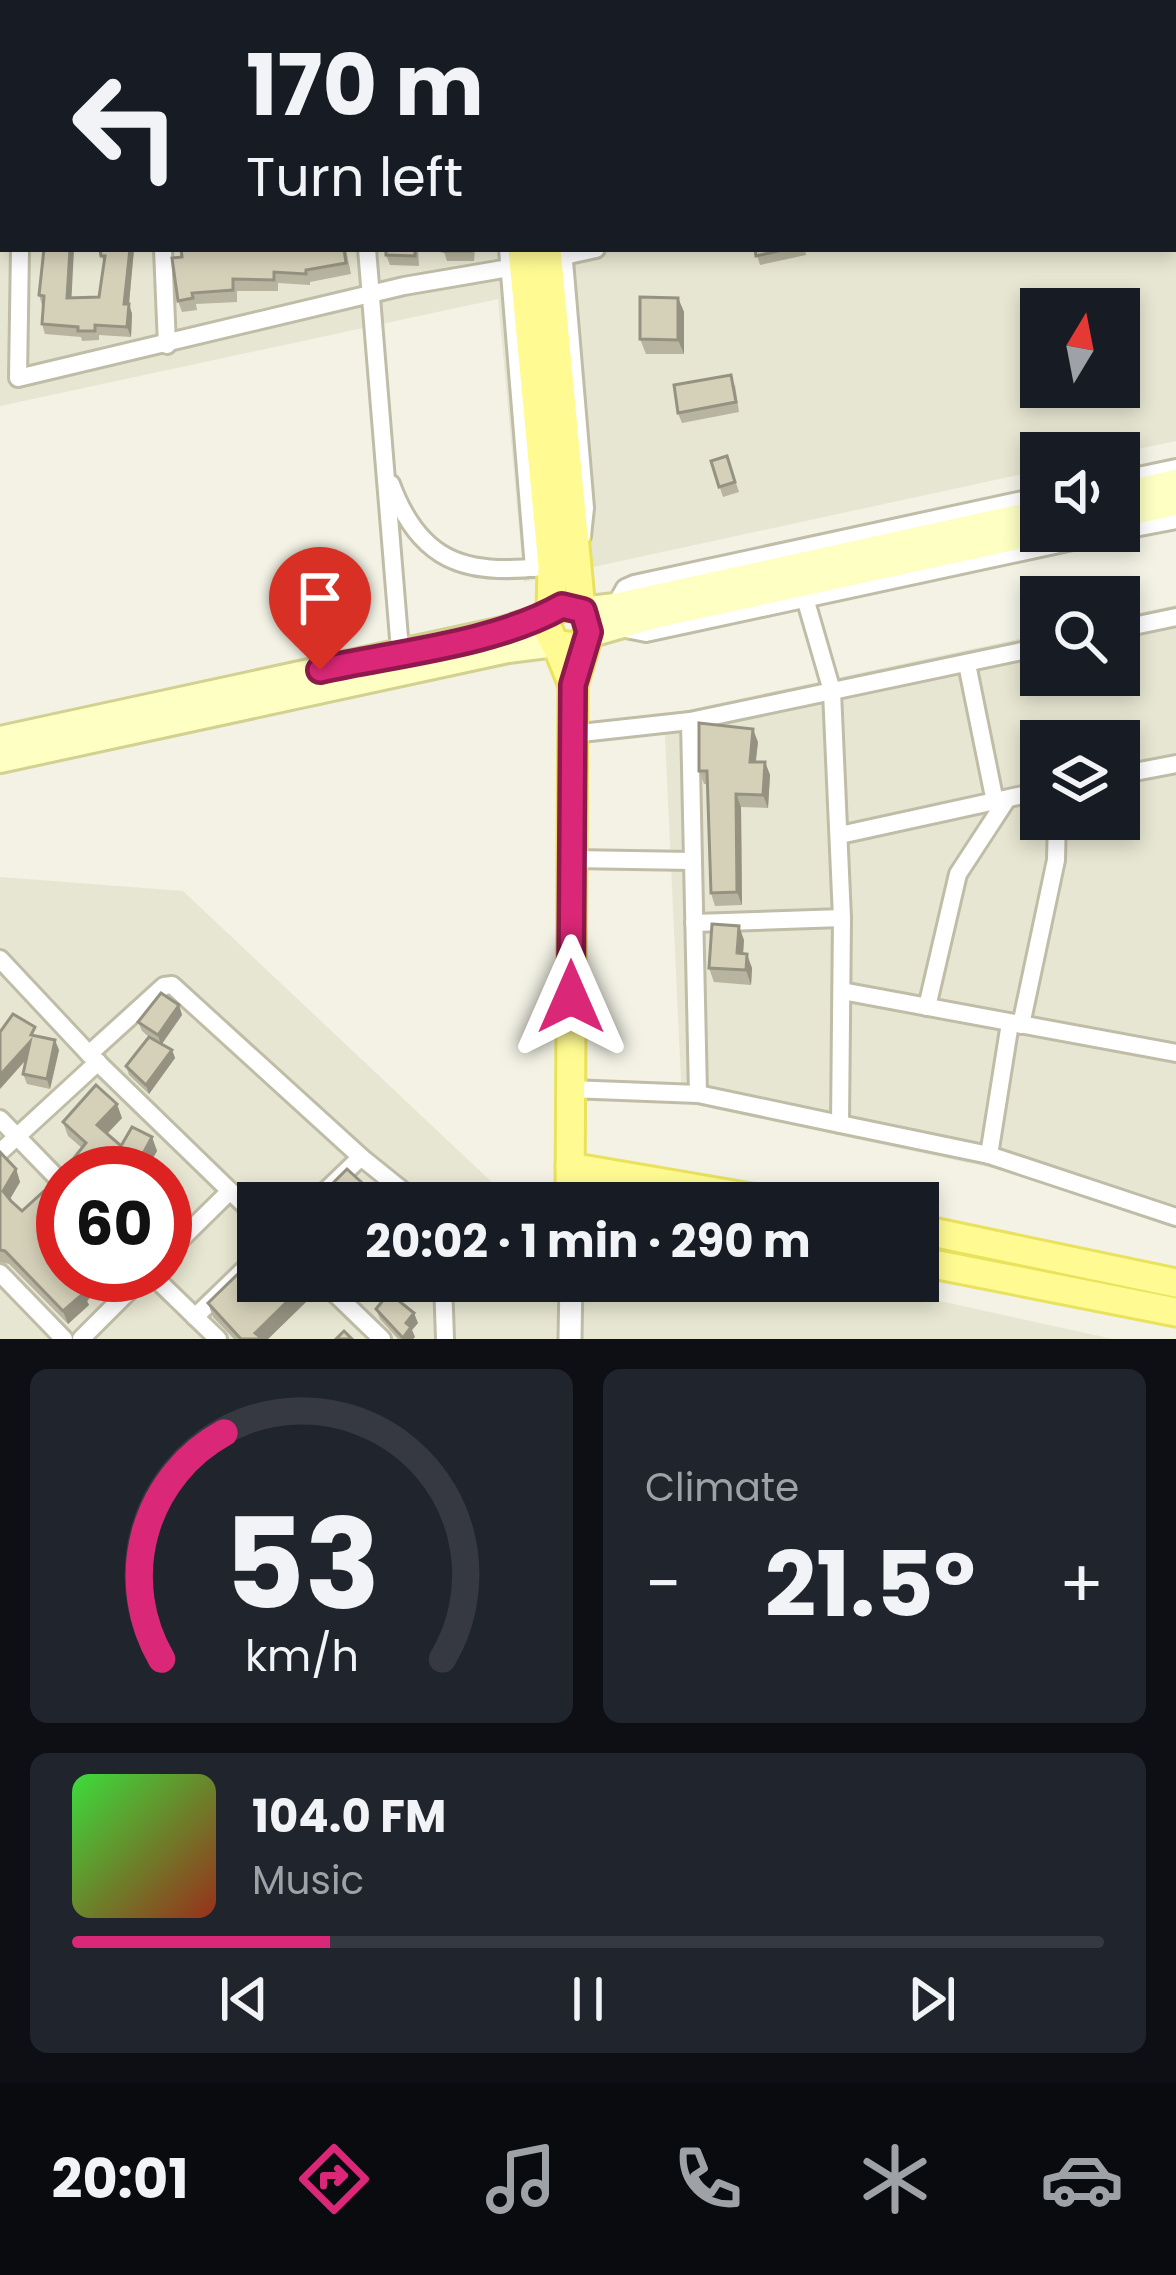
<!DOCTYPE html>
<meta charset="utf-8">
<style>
:root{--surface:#171b24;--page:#20242c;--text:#f1f3f6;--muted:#9ea1a6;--line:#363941;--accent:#db2777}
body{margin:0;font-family:Poppins,sans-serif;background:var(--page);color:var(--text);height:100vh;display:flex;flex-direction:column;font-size:45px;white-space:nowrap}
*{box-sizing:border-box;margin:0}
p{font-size:39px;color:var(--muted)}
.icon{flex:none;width:66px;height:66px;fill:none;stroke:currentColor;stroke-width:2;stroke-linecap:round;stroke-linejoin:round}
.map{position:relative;height:1339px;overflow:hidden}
.side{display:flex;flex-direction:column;gap:30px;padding:30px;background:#0d0f14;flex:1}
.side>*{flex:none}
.guide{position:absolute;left:0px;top:0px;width:1176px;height:252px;box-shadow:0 6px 18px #0003;background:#171b24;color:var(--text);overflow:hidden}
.needle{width:78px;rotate:10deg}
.buttons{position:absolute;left:1020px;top:288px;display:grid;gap:24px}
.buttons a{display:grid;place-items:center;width:120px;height:120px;border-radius:0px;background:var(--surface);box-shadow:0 6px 18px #0003;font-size:60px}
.speed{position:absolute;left:36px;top:1146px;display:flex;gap:24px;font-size:60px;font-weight:700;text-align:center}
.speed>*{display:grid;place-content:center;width:156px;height:156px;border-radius:50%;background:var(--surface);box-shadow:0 6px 18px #0003;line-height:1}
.speed .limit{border:18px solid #d22;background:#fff;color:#111}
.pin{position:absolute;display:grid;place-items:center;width:102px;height:102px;color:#fff;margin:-123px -51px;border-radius:50% 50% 50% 0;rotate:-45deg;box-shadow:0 0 12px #0007}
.pin .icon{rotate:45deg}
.me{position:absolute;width:132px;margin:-66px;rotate:0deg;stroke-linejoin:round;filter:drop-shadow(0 0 9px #0008)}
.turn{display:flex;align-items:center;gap:42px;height:252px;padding:0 48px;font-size:54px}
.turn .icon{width:156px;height:156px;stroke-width:2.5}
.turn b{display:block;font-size:84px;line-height:102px}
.big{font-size:90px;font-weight:700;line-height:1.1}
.side .card{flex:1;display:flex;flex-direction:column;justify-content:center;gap:18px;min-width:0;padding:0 42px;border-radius:18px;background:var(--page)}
.side .dial{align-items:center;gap:0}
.dial svg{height:312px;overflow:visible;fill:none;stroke:var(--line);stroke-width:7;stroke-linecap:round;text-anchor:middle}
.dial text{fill:var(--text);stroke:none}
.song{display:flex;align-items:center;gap:36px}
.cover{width:144px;height:144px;border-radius:18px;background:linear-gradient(135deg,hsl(120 70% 55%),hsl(10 70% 35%))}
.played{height:12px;border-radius:6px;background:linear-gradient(90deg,var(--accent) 25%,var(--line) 25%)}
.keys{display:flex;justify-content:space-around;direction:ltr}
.heat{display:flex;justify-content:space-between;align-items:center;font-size:66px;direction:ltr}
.side .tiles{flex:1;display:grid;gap:30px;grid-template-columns:1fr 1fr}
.card:last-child{grid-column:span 2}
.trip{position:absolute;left:237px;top:1182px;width:702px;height:120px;border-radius:0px;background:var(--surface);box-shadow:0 6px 18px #0003;font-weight:700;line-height:120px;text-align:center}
.tabs{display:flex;height:192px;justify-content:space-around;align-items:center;background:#090b0e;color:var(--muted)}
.tabs .icon{width:84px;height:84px}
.tabs .on{color:var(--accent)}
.tabs b{font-size:54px;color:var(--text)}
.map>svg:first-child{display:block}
.residential{fill:#e7e6d2;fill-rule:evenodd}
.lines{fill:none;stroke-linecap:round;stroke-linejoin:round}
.minor-casing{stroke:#bfbda7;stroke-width:22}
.tertiary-casing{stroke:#bfbda7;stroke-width:27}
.secondary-casing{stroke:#d2d190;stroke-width:30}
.primary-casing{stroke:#e9e25d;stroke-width:33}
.minor{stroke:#fff;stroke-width:16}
.tertiary{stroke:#fff;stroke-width:21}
.secondary{stroke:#feffc3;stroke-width:24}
.primary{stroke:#fffb92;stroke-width:27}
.wall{fill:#b7b49f}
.shaded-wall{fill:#959282}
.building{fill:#d5d1b9;stroke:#959282;stroke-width:3}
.route-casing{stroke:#8e194d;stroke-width:30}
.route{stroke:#db2777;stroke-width:21}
</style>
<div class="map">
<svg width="1176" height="1339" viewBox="0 0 1176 1339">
<rect width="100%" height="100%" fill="#f3f2e5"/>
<!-- residential -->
<g class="residential">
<path d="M0,0H1176V441L1119,453H1041V470L524,582L498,299L0,406ZM3,3H1173V249H3ZM1041,309H1119V387H1041Z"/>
<path d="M1176,605V1207L682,1102L664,715L1041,634V675H1119V617ZM1041,741H1119V819H1041Z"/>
<path d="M0,877L183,891L514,1203H258V1281H849L1113,1339H0ZM63,1173H165V1275H63Z"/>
</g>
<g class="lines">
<!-- minor casing -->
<g class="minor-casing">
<g id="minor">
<polyline points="344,0 344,3"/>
<polyline points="488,0 488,3"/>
<polyline points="543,0 543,3"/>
<polyline points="23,3 23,0"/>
<polyline points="166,3 166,0"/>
<polyline points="1051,3 1052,0"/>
<polyline points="1176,5 1176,32"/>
<polyline points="1173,168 1176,168"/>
<polyline points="20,249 18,378 404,286 509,268"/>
<polyline points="163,249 167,345"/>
<polyline points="367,249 399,638"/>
<polyline points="508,249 534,568"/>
<polyline points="563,249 585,508 582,536"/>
<polyline points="564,256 596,249"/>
<polyline points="1119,480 1176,468"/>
<path d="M391,484C419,560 464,576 540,567"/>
<polyline points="1119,531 1176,520"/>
<polyline points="805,598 832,691 842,918 840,1124"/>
<polyline points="615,606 625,588 634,584 1041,496"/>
<polyline points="616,627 646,633 1119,531"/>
<polyline points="1119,629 1176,617"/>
<polyline points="967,664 995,802"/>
<polyline points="690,721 698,1094"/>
<polyline points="572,734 690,721 1041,647"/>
<polyline points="1119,775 1176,764"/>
<polyline points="840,835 1041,791"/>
<polyline points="572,859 692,861"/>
<polyline points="694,923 842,918"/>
<polyline points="0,959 89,1054 258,1218"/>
<polyline points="842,991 1176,1053"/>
<polyline points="927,1007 958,874 1007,799"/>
<polyline points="1021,1025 1056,860 1057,819"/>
<polyline points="89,1054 164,986 172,985 361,1157 418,1203"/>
<polyline points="570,1089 698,1094 840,1124 989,1155 1176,1217"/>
<polyline points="0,1119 63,1184"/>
<polyline points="0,1152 98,1062"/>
<polyline points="989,1155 1010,1023"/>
<polyline points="313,1203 361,1157"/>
<polyline points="165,1255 230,1191"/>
<polyline points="0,1273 64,1339"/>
<polyline points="152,1275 218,1339"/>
<polyline points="322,1281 382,1339"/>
<polyline points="443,1281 445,1339"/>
<polyline points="195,1317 258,1256"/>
<polyline points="81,1339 145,1275"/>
</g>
</g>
<!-- tertiary casing -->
<g class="tertiary-casing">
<polyline id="tertiary" points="570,1339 571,1281"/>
</g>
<!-- secondary casing -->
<g class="secondary-casing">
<g id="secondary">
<polyline points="1119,495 1176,482"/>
<polyline points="1119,515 1176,503"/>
<polyline points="581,610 615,606 1041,512"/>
<polyline points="588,635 654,616 1046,531"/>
<polyline points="0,739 503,630 549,615"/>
<polyline points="0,760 508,650 555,644"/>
</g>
</g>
<!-- primary casing -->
<g class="primary-casing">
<g id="primary">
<polyline points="504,0 505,3"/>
<polyline points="529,0 529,3"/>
<polyline points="522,249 552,566 551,613"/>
<polyline points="547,249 581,610"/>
<path d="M557,646L573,685L589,632L587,617L577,607C561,603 549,610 546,626L555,644L575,647L587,639"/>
<polyline points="573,685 570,1197 601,1203"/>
<polyline points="570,1167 780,1203"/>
<polyline points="918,1229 1176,1283"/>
<polyline points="918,1261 1176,1312"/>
</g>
</g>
<!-- minor -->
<use href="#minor" class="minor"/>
<!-- tertiary -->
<use href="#tertiary" class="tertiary"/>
<!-- secondary -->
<use href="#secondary" class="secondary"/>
<!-- primary -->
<use href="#primary" class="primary"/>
</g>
<!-- wall -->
<g class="wall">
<polygon points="100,249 134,249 129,304 132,314 131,337 99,335 99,340 82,341 81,337 45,334 42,324 42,305 39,295 71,298 99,297 104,264"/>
<polygon points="346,249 351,274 310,282 310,285 278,283 278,291 237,291 237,302 196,304 197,310 182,312 178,301 182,257"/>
<polygon points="418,249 419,266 390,265 386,255"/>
<polygon points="443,249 475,249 474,261 447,261"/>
<polygon points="755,249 805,249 806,255 760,265"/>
<polygon points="678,298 684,312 684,354 646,354 640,339"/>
<polygon points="735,385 739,412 682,423 678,413"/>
<polygon points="727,456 739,492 723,497 711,461"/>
<polygon points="758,742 756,762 765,762 770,775 768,808 741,807 742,905 715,906 711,893 708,784 704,784 699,771"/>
<polygon points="744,940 743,953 752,968 751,985 714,982 709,968"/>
<polygon points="179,1005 182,1015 162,1044 172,1050 175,1058 149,1094 129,1075 126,1066 149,1037 142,1031 138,1022"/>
<polygon points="39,1036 59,1050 50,1089 27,1084 23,1074 26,1059 0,1089"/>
<polygon points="122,1118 107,1134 121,1146 152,1137 157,1151 145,1173 135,1170 133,1173 69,1173 82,1148 68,1136 63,1122"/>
<polygon points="0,1152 16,1169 20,1182 10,1199 63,1275 111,1275 87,1301 89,1305 68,1324 9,1264 0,1262"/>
<polygon points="340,1281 367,1281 356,1296"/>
<polygon points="650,1281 688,1281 686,1294 652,1287"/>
<polygon points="302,1287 307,1301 268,1339 234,1339 213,1317 208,1303 260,1289"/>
<polygon points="376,1309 418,1323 412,1330 415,1337 413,1339 398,1339 380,1319"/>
</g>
<!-- shaded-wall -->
<g class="shaded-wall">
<polygon points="70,249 74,249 71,308 67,298"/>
<polygon points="130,249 134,249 128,314 124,304"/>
<polygon points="678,298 684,312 684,354 678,340"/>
<polygon points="129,304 132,314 131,337 127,327"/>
<polygon points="753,729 758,742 754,774 750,762"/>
<polygon points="765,762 770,775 768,808 763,795"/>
<polygon points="736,794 741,807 742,905 737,892"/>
<polygon points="739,926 744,940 742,968 737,953"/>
<polygon points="747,954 752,968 751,985 746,970"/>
<polygon points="179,1005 182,1015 161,1045 158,1035"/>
<polygon points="55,1040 59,1050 50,1089 47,1079"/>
<polygon points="30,1042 33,1052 0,1089 0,1075"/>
<polygon points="172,1050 175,1058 149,1094 146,1085"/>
<polygon points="117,1104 122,1118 102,1139 97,1125"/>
<polygon points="152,1137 157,1151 144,1173 139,1161"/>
<polygon points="130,1156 135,1170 133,1173 120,1173"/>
<polygon points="16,1169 20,1182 7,1204 3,1191"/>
<polygon points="94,1275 111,1275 87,1301 89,1305 68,1324 63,1311"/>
<polygon points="357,1281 367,1281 356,1296 353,1287"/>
<polygon points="681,1281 688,1281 686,1294"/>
<polygon points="302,1287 307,1301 268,1339 257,1339 255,1333"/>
<polygon points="414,1313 418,1323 412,1330 415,1337 413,1339 403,1339 406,1323"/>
</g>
<!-- building -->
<g class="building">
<polygon points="42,0 137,0 136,3 42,3"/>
<rect x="365" y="0" width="33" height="3"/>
<polygon points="422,0 446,0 446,3 456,3 422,3"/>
<polygon points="44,249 70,249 67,298 99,297 105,256 101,256 100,249 130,249 124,304 129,304 127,327 95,325 95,331 78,331 78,327 42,324 44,296 39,295"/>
<polygon points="181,249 344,249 346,263 306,270 306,274 274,272 274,280 233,279 233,290 192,293 193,298 178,301 172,258 182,257"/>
<polygon points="386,249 415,249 415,256 386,255"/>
<rect x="443" y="249" width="28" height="2"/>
<polygon points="755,249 787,249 756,256"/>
<polygon points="640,297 678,298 678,340 640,339"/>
<polygon points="731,375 736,402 678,413 674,385"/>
<polygon points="727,456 735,482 719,487 711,461"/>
<polygon points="699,723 753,729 750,762 765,762 763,795 736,794 737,892 711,893 707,771 699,771"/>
<polygon points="712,924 739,926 737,953 747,954 746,970 709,968"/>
<polygon points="161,993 179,1005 158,1035 138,1022"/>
<polygon points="13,1014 35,1027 31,1035 55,1040 47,1079 23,1074 30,1042 0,1075 0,1032"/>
<polygon points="149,1037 172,1050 146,1085 126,1066"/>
<polygon points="96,1085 117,1104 97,1125 121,1146 132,1127 152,1137 139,1161 130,1156 120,1173 69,1173 69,1164 86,1143 63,1122"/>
<polygon points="0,1152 16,1169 3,1191 11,1201 22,1211 44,1191 63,1211 63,1275 94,1275 81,1289 84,1293 63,1311 5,1251 0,1250"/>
<polygon points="347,1169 384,1203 358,1203 351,1197 345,1203 313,1203"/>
<polygon points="243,1269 260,1289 269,1281 296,1281 302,1287 255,1333 263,1339 241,1339 208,1303"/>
<polygon points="389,1293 414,1313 406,1323 411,1327 403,1338 376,1309"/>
<polygon points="344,1331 352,1339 336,1339"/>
</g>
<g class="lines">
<!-- route casing -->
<g class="route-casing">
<path id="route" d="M320,670C396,653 495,644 562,606L583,611L589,632L573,685L571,997"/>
</g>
<!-- route -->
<use href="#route" class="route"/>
</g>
</svg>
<div class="buttons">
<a><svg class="needle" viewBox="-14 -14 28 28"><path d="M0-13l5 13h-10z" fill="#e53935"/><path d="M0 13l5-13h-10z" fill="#9ea1a6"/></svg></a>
<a><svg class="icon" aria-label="sound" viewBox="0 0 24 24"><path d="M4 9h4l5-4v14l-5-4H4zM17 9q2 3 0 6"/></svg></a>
<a><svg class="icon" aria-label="search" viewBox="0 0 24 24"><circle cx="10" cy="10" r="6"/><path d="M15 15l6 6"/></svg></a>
<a><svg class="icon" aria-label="layers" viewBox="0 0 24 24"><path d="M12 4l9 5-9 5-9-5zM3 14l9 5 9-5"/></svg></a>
</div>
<div class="speed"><div class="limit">60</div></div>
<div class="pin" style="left:320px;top:670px;background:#d93025"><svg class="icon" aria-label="arrive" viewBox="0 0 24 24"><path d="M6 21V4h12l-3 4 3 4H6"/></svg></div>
<svg class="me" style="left:571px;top:997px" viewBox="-20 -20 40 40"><path d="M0-17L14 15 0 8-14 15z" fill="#db2777" stroke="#fff" stroke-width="4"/></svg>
<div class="trip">20:02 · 1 min · 290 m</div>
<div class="guide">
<div class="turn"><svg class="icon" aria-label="left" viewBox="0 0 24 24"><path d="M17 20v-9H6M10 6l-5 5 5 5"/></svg><div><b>170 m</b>Turn left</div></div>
</div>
</div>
<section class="side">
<div class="tiles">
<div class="card dial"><svg viewBox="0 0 100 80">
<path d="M14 69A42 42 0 1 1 86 69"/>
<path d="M14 69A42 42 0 0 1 30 11" stroke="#db2777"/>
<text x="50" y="56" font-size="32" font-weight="700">53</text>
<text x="50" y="72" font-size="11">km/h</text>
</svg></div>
<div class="card"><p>Climate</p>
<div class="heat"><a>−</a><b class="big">21.5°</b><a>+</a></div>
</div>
<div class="card">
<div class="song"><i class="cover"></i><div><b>104.0 FM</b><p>Music</p></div></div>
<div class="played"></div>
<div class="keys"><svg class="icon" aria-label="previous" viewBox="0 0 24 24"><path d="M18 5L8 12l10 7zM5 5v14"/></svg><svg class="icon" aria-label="pause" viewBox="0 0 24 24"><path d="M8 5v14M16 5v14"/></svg><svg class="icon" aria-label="next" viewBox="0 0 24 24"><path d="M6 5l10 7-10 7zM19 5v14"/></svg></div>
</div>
</div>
</section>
<nav class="tabs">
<b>20:01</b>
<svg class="icon on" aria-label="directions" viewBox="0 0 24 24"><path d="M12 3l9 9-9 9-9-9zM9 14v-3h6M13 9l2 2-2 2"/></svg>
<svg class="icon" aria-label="music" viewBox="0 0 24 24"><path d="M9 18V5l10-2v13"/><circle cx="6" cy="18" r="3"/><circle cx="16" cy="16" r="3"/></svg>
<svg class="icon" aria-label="phone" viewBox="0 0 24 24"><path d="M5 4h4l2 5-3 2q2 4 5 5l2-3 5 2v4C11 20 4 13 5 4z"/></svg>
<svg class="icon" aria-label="climate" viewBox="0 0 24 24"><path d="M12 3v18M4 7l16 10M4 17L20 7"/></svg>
<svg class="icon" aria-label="car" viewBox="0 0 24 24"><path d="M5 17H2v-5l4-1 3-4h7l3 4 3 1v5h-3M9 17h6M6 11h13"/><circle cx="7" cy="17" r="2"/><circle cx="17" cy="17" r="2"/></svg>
</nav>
